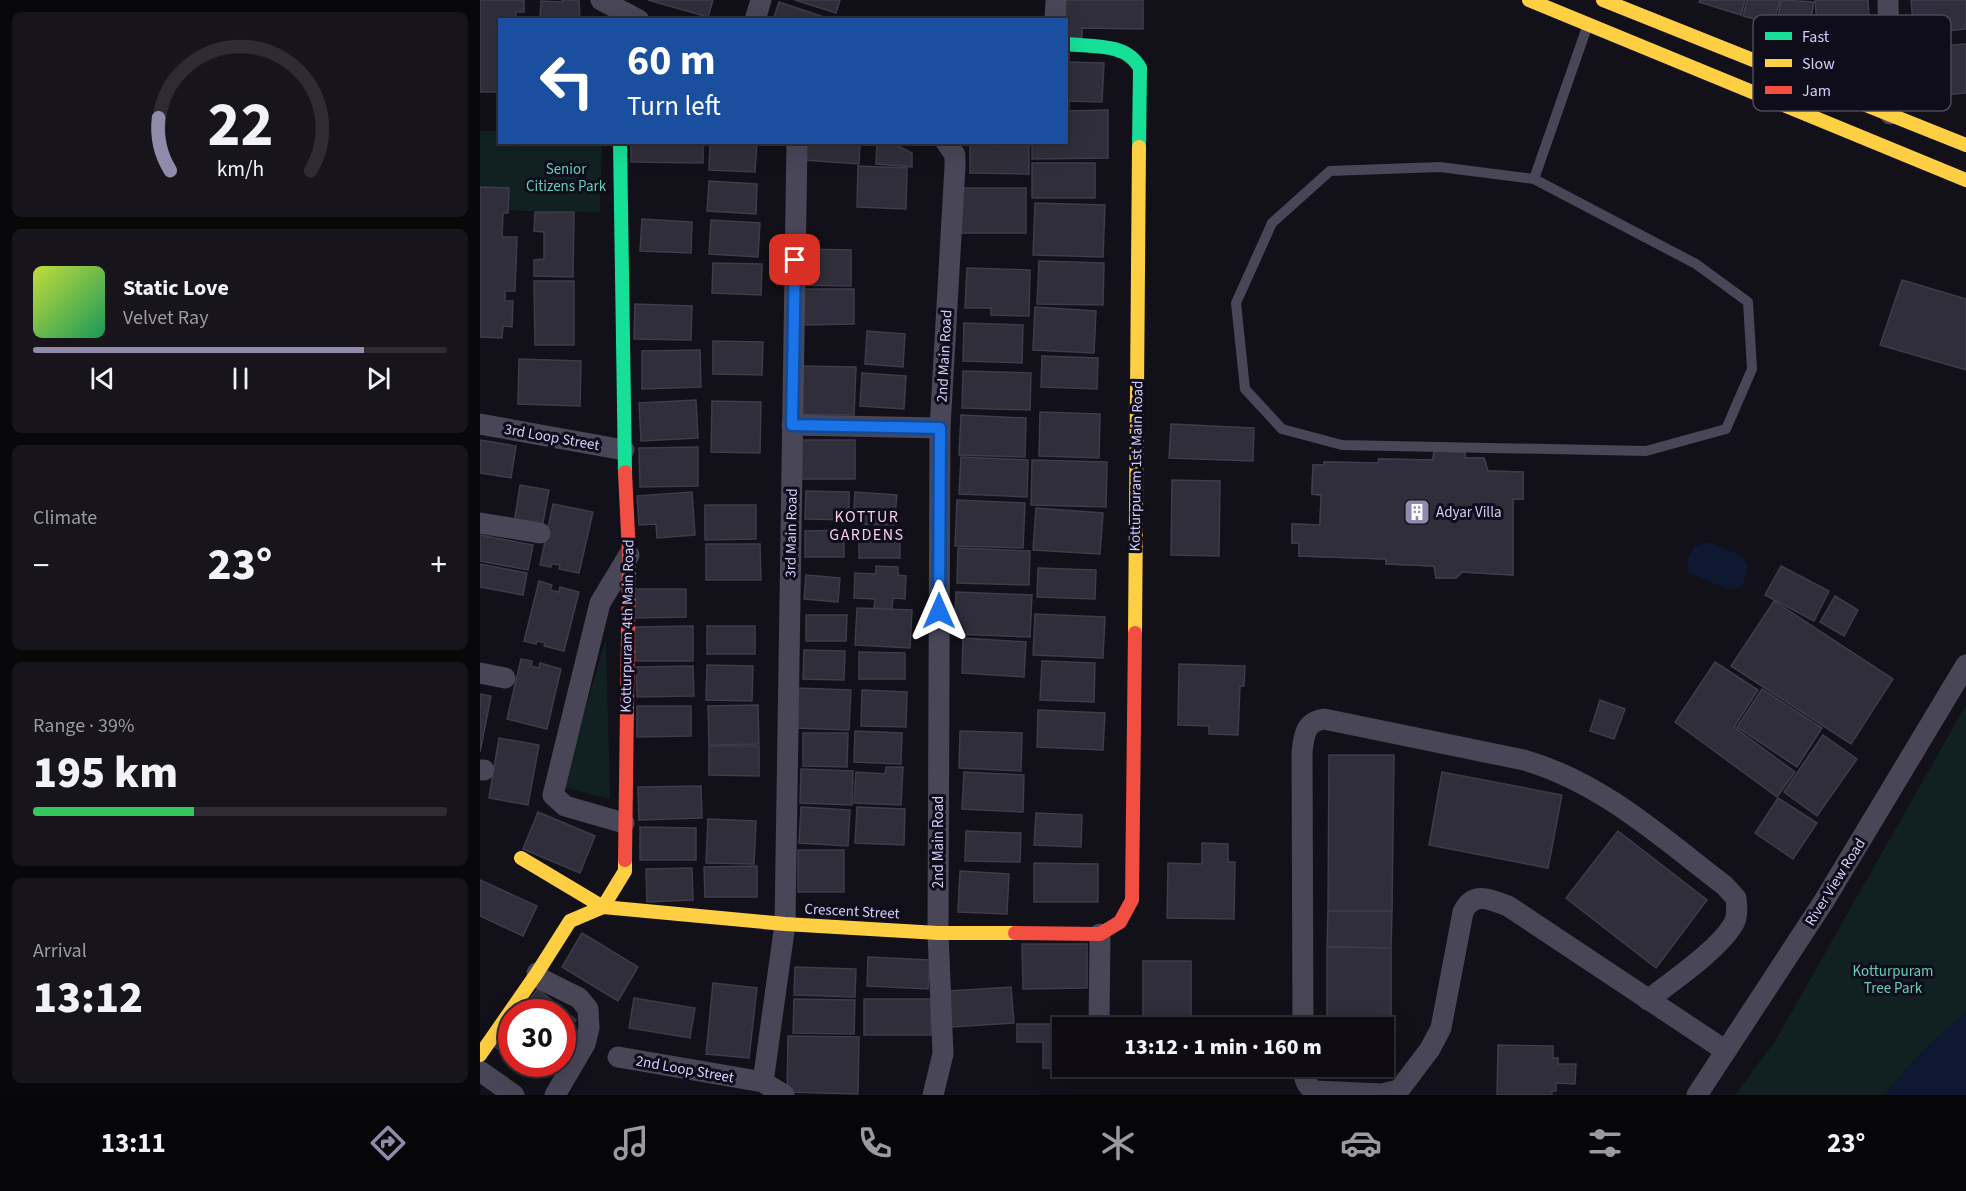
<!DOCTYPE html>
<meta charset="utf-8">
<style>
:root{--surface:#0e0c12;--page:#17151b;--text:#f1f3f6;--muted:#9b9b9f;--line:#2e2c32;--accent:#908baa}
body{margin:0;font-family:"Source Sans 3",sans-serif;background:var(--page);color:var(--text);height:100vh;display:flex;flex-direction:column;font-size:22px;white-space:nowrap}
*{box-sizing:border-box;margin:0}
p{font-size:20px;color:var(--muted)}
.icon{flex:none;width:33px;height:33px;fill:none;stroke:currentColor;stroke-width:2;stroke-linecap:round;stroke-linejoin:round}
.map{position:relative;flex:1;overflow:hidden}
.sheet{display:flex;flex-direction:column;gap:12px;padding:12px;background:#08070a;width:480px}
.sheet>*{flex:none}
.top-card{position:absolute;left:18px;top:18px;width:570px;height:126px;border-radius:0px;box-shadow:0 6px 24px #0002,0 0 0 2px var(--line);background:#1a4fa0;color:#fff;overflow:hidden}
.speed{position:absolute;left:18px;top:999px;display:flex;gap:12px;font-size:30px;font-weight:700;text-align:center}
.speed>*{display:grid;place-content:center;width:78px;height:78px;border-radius:50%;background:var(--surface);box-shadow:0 6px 24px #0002,0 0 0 2px var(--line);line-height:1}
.speed .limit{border:9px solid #d22;background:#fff;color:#111}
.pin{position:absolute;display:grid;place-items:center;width:51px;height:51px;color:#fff;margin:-26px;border-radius:12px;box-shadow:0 3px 9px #0006}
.me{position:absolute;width:66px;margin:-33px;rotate:0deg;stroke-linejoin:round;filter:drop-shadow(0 0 4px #0008)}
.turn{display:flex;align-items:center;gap:21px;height:126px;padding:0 30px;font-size:27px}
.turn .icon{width:78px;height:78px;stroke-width:2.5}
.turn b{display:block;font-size:42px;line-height:51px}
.big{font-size:45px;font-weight:800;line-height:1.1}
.sheet .card{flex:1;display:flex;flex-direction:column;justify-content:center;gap:9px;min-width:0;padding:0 21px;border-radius:9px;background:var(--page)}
.sheet .dial{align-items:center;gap:0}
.dial svg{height:156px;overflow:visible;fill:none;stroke:var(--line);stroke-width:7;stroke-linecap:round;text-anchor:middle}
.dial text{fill:var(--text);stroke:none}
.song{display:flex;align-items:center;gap:18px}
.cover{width:72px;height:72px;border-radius:9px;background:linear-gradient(135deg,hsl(70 70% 55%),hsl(150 70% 35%))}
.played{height:6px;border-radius:3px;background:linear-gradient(90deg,var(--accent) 80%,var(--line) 80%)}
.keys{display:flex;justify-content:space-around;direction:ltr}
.heat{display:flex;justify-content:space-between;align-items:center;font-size:33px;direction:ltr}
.charge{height:9px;border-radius:4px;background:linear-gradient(90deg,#34c759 39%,var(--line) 0)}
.trip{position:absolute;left:572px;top:1017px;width:342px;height:60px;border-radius:0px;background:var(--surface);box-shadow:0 6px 24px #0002,0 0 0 2px var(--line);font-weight:800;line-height:60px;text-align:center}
.dock{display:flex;height:96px;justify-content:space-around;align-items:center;background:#060507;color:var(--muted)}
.dock .icon{width:42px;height:42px}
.dock .selected{color:var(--accent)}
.dock b{font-size:27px;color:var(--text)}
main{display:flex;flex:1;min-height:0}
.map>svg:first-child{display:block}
.green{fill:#112122}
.water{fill:#0e1931}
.building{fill:#302e3a;stroke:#3f3b4b;stroke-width:1.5;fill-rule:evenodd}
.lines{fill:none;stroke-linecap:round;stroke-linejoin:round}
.lane{stroke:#484657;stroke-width:10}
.street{stroke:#484657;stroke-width:21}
.fast{stroke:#16e098;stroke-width:14}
.slow{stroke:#ffcf43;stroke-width:14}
.jam{stroke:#f24e42;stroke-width:14}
.route-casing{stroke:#114b97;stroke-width:15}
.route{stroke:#1a73e8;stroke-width:10}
.labels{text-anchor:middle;stroke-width:6;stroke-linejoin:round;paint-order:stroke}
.park-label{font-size:15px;fill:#64ceb8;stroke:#100d1b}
.street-label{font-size:15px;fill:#d4cdf9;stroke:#100d1b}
.poi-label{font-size:15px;fill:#d4cdf9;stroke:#100d1b;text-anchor:start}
.neighbourhood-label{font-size:16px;letter-spacing:1.5px;fill:#f9cfe8;stroke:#100d1b}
.key{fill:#100d1b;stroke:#4b475e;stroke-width:1.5}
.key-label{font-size:16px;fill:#d4cdf9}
</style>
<main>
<section class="sheet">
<div class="card dial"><svg viewBox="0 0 100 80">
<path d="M14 69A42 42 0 1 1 86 69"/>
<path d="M14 69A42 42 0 0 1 8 42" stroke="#908baa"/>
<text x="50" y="56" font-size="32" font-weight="700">22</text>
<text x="50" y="72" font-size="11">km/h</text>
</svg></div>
<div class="card">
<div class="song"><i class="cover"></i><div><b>Static Love</b><p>Velvet Ray</p></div></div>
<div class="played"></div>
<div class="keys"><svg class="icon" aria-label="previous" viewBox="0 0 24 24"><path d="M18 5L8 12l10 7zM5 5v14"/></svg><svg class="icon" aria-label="pause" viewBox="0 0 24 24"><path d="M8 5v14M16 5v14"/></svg><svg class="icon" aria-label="next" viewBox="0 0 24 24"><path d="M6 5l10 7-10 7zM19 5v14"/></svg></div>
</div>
<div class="card"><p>Climate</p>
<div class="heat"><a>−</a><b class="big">23°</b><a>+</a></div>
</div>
<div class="card"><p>Range · 39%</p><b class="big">195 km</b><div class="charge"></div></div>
<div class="card"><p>Arrival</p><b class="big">13:12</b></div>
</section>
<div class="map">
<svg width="1486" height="1095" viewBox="0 0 1486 1095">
<rect width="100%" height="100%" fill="#121018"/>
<!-- green -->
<g class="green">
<polygon points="0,131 19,131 20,142 122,143 120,212 0,210"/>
<polygon points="126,639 130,799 82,787"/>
<polygon points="1486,705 1486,1012 1440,1053 1404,1095 1255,1095 1295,1041"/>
</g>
<!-- water -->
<g class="water">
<polygon points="1229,542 1262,556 1268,568 1262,587 1250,590 1209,573 1207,560 1215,546"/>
<polygon points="1486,1012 1486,1095 1404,1095 1440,1053"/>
</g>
<!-- building -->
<g class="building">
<polygon points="0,0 44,0 44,12 36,12 36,20 20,20 20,92 0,92"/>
<polygon points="82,0 99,0 100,20 66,20 66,18 60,17 61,1 82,2"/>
<polygon points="168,0 233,0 228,17"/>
<polygon points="315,0 360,0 356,13"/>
<polygon points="585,0 663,0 663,29 602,28 602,38 586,38"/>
<polygon points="1220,0 1265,0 1261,15 1219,2"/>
<polygon points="1267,0 1300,0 1293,24 1263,16"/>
<polygon points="1301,0 1334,2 1326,47 1294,41"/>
<polygon points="1335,0 1388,0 1389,19 1337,23"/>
<polygon points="1431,0 1486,0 1486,29 1434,34"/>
<polygon points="299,2 353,20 293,20"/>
<polygon points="1486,44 1486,93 1453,96 1452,88 1441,90 1437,48"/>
<polygon points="586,62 624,63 622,102 586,101"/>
<polygon points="628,110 628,158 552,159 552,142 586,142 586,111"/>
<polygon points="151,142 223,142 223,163 151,162"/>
<polygon points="230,142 277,142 275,172 229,170"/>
<polygon points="325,142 380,142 379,164 324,160"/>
<polygon points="397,142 410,142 432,153 432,167 396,164"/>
<polygon points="490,145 549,146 549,174 490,173"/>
<rect x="552" y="163" width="63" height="35"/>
<polygon points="378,166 427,168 426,209 377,207"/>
<polygon points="229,181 277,184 276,214 227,211"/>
<polygon points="0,187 29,188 28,213 23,213 22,237 37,237 35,291 25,291 25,301 33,301 32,327 23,326 22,338 0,337"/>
<rect x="481" y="188" width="65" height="45"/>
<polygon points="555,203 625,205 623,257 553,255"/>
<polygon points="55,212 94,212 93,277 54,276 54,260 64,259 64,232 54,231"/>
<polygon points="162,219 212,222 211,253 160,251"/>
<polygon points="231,220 280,223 278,257 229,254"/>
<polygon points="321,249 371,250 371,286 320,285"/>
<polygon points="559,261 624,263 623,305 557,304"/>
<polygon points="233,263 282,264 281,295 232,293"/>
<polygon points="487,268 550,270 549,316 511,315 511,308 485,308"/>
<polygon points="1422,280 1486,299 1486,370 1400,345"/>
<polygon points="54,281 94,281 94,345 55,345"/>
<polygon points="323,289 374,289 374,324 323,325"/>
<polygon points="155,304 212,306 211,340 154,339"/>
<polygon points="555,307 616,311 614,353 553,350"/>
<polygon points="484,323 543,325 542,363 483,361"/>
<polygon points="387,331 425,334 423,367 385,364"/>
<polygon points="233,341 283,342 282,375 233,374"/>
<polygon points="220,350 221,387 162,389 162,351"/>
<polygon points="562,356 618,358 617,389 561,387"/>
<polygon points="39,359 101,361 100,406 38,404"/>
<polygon points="317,366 376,367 374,415 315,414"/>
<polygon points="483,371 551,373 550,410 482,408"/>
<polygon points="382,373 426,376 424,409 380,406"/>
<polygon points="216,400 218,438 161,441 159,403"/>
<polygon points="232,401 281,402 280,453 231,452"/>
<polygon points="560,412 620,414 619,458 559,456"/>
<polygon points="481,415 546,418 545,457 479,455"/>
<polygon points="691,424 774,428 773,461 689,458"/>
<polygon points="0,440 36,446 31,478 0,473"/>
<rect x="319" y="440" width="56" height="39"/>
<polygon points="218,447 218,486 160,487 159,448"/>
<path d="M954,451L985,452V458H1004L1008,471L1043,472V499H1033V575L982,572L976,578H956L954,566L906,564V559L819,556V543H812V524L840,525L841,495L832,494L833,465H844V462L898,463L899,459L953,460ZM917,503L932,504V513H944V528L916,527ZM852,505L883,506L882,525L852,524Z"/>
<polygon points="954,451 985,452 985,458 1004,458 1008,471 1043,472 1043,499 1033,499 1033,575 982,572 976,578 956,578 954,566 906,564 906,559 819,556 819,543 812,543 812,524 840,525 841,495 832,494 833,465 844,465 844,462 898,463 899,459 953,460"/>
<polygon points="481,457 548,460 547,497 479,494"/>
<polygon points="552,460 627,462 626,507 551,505"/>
<polygon points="692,480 740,481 739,556 691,555"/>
<polygon points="40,485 69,490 62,528 34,523"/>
<polygon points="326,491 369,492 369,520 325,519"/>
<polygon points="212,492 215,535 177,538 176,524 159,525 157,496"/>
<polygon points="375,492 417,495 414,525 382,524 382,518 378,518 378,509 374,509"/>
<polygon points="477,500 545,503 543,548 475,546"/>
<polygon points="73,504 113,512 99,573 79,569 80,565 71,564 71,567 60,565"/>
<polygon points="225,505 276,505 276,539 225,540"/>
<polygon points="556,508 623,513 620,554 553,550"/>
<polygon points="364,530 364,557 325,557 325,531"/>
<rect x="379" y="532" width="41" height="26"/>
<polygon points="0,535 53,545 48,570 0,561"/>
<polygon points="226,544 280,544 281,580 226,580"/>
<polygon points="478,548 550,551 549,585 477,583"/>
<polygon points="0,564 47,573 43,595 0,587"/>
<polygon points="396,566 418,567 418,575 426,576 425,599 413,598 412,609 394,608 395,599 374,598 375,573 396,574"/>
<polygon points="1301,566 1349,591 1334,621 1285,595"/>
<polygon points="558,568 616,570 615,599 557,597"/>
<polygon points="326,575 360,578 358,602 324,599"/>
<polygon points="59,581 72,585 70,590 79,592 80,587 99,592 84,651 64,646 65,643 57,641 56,644 44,641"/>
<polygon points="154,589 206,589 206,617 154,618"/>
<polygon points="476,592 552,595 550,637 474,634"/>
<polygon points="1355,596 1378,610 1364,636 1340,622"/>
<polygon points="1294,601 1413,679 1371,744 1251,666"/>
<polygon points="377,608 432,610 430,648 375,645"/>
<polygon points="555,614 625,617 623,658 553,655"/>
<polygon points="326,615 367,615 366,641 326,641"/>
<polygon points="213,626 213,661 155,661 155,627"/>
<rect x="227" y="626" width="48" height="28"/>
<polygon points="483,638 546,642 544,677 482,673"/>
<polygon points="324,650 365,651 364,680 323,679"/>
<polygon points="379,652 425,653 425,679 379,679"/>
<polygon points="41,659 52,661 51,666 59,668 60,663 81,669 67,729 27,719"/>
<polygon points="562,661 615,663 614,702 560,700"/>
<polygon points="1235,662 1278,690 1254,727 1315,772 1297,797 1195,722"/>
<polygon points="699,664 765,666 764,686 760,686 758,735 729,734 729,726 698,725"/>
<polygon points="227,665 273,666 272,701 226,700"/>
<polygon points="213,666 214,696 157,697 156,667"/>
<polygon points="317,688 371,690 369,730 316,728"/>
<polygon points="1282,689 1342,728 1317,767 1257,727"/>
<polygon points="382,690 427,692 426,727 381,726"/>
<polygon points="0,694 11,696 0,752"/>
<polygon points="1120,700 1145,709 1134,739 1110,731"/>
<polygon points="278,705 279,744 229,745 228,706"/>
<polygon points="157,706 211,706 211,736 157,737"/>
<polygon points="558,710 625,713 623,750 557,747"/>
<polygon points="375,731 422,733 421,764 374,762"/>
<polygon points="480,731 542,733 541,771 479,768"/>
<polygon points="323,733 368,733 367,767 323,766"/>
<polygon points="1343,735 1377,759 1337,816 1304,792"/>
<polygon points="19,738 59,745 48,805 9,798"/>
<polygon points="229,746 279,746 279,776 229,775"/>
<polygon points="849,755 914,755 912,911 848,911"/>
<polygon points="406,767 423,767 421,805 374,803 376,772 405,774"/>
<polygon points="321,769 373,771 372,805 320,803"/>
<polygon points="484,772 544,775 543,812 482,809"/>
<polygon points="962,772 1082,795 1068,868 949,845"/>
<polygon points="221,786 222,818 159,820 158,787"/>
<polygon points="1298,798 1337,823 1313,859 1275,833"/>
<polygon points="321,807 370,810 368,846 319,843"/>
<polygon points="377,807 425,809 424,845 375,843"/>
<polygon points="58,812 115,836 100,873 43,849"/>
<polygon points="556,813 602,815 601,847 554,845"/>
<polygon points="228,819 276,821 274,864 226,863"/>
<polygon points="160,827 216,828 216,860 160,860"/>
<polygon points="486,831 541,833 540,862 485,861"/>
<polygon points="1138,831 1227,900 1176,968 1086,898"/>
<polygon points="722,843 748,844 748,862 755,862 754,919 687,918 688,863 722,864"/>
<rect x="318" y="850" width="46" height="42"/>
<polygon points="554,863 618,864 618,902 554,902"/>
<polygon points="277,866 277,897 225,897 224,867"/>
<polygon points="212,868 213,900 167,902 166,869"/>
<polygon points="480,871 529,874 527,914 478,912"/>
<polygon points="0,880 57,906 43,936 0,916"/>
<polygon points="848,911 912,911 911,948 847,947"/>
<polygon points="102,933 158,967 138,1001 82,967"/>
<polygon points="542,944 607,944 607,988 543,989"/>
<polygon points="847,947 911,948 911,1070 846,1070 846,1066 903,1066 903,1028 847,1028"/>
<polygon points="388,957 450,960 448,989 387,986"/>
<rect x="663" y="961" width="48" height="58"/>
<polygon points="315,967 376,969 375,997 314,995"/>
<polygon points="233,983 277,988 269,1058 226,1054"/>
<polygon points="531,987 534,1023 471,1027 469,991"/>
<polygon points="58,989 96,1020 82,1036 82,1012 39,1012"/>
<polygon points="154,998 215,1008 210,1038 149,1028"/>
<polygon points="314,999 375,1000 374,1034 313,1033"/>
<rect x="384" y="999" width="67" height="36"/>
<polygon points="32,1022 32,1061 13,1045"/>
<polygon points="537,1024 609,1024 609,1028 582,1028 582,1066 608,1066 608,1069 563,1068 563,1042 537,1042"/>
<polygon points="308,1036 379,1037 378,1094 307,1092"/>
<polygon points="1018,1045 1073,1046 1073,1058 1078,1058 1078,1064 1096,1064 1095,1084 1076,1083 1076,1091 1072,1091 1072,1095 1017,1095"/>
<polygon points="35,1064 61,1064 51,1076"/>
</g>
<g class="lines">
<!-- lane -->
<g class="lane">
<polygon points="960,167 1054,179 1216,264 1268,302 1272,369 1246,429 1166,451 862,445 802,429 765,389 756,303 792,223 850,171"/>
<polyline points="1054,179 1107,27"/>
</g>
<!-- street -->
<g class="street">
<polyline points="121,0 159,20"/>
<polyline points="1408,0 1410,114"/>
<polyline points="275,20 281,0"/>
<polyline points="575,20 576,0"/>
<polyline points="0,424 144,450"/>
<polyline points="312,425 460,428"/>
<polyline points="0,523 60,533"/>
<polyline points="0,673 25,678"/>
<polyline points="0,770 4,770"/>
<polyline points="144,823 85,806 73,795 120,603 149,555"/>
<polyline points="57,973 61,979 99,998 108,1009 109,1028 105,1044 75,1095"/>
<polyline points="619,1028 620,934"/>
<path d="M823,1028L822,752C824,735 825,722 844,719L1044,760C1121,782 1181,837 1244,885L1256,898C1257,907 1258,917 1253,925C1237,951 1192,981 1168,1000"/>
<polyline points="138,1057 283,1082 304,1095"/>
<path d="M823,1066C824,1077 825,1086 835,1091L902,1094L919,1090L950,1049L961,1028L983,912C993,891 1010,899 1028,906L1246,1051"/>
<polyline points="0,1071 34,1095"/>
<polyline points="283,1082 305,924 317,142"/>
<polyline points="453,1095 463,1054 458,933 460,428 475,166 475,155 466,142"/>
<polyline points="1217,1095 1344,901 1486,665"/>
</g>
<!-- fast -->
<g class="fast">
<path d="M586,44C611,47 646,42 660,68L659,147"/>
<polyline points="140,142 145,472"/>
</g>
<!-- slow -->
<g class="slow">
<polyline points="1049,0 1486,180"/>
<polyline points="1123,0 1486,145"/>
<polyline points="655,633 659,147"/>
<polyline points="41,858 123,907 305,924 458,933 535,933"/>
<polyline points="0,1055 57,973 90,921 123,907 145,871 145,860"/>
</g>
<!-- jam -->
<g class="jam">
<polyline points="145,472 149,554 145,860"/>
<polyline points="535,933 620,934 640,922 652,900 655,633"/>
</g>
</g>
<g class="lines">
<!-- route casing -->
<g class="route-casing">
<polyline id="route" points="315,260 312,425 460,428 459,611"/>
</g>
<!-- route -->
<use href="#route" class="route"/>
</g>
<!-- icons -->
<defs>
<g id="building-square" transform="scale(1.35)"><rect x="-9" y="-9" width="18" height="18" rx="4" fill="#908baa" stroke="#100d1b"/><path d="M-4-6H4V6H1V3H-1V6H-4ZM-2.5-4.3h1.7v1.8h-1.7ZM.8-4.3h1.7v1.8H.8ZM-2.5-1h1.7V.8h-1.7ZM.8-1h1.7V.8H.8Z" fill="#fff"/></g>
</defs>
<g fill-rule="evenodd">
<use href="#building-square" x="937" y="512"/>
</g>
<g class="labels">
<!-- park labels -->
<g class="park-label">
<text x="86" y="174">Senior<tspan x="86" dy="17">Citizens Park</tspan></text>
<text x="1413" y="976">Kotturpuram<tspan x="1413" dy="17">Tree Park</tspan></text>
</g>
<!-- street labels -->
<g class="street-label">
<text transform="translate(464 356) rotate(-87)" y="5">2nd Main Road</text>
<text transform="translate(72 437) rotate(10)" y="5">3rd Loop Street</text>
<text transform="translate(656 466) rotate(-89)" y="5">Kotturpuram 1st Main Road</text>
<text transform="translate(311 533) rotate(-89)" y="5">3rd Main Road</text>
<text transform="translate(147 626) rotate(-89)" y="5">Kotturpuram 4th Main Road</text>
<text transform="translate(458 842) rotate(-90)" y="5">2nd Main Road</text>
<text transform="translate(1355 882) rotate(-58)" y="5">River View Road</text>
<text transform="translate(372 911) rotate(3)" y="5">Crescent Street</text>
<text transform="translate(205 1069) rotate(10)" y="5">2nd Loop Street</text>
</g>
<!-- poi labels -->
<g class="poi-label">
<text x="956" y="517">Adyar Villa</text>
</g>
<!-- neighbourhood labels -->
<g class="neighbourhood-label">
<text x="387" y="522">KOTTUR<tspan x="387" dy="18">GARDENS</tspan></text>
</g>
</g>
<!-- legend -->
<rect x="1273" y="15" width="198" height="96" rx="9" class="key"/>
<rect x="1285" y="32" width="27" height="8" fill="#16e098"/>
<rect x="1285" y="59" width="27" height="8" fill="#ffcf43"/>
<rect x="1285" y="86" width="27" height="8" fill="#f24e42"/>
<g class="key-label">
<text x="1322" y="42">Fast</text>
<text x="1322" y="69">Slow</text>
<text x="1322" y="96">Jam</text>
</g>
</svg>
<div class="speed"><div class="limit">30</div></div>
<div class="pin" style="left:315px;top:260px;background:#d93025"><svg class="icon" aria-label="arrive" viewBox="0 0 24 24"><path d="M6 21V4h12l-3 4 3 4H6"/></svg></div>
<svg class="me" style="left:459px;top:611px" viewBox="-20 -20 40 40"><path d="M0-17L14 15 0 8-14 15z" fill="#1a73e8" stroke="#fff" stroke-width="4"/></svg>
<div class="trip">13:12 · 1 min · 160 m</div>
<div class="top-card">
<div class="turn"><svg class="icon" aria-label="left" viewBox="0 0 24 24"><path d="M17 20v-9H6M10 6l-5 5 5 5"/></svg><div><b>60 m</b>Turn left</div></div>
</div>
</div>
</main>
<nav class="dock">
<b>13:11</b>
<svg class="icon selected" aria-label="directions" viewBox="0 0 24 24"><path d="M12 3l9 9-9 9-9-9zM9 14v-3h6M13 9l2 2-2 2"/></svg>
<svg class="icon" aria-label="music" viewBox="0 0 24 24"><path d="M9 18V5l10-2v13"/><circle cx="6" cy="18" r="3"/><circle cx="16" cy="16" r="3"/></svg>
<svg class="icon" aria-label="phone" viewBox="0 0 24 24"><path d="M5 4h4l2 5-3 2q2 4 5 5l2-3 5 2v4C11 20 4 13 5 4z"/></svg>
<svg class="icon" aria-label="climate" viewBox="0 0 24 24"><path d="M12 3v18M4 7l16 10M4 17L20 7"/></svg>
<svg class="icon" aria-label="car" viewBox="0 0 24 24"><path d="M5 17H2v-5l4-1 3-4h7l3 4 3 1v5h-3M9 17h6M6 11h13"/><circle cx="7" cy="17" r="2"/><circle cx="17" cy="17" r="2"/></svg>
<svg class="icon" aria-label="filters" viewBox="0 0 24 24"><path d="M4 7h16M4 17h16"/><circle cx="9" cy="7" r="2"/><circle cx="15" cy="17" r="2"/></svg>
<b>23°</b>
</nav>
